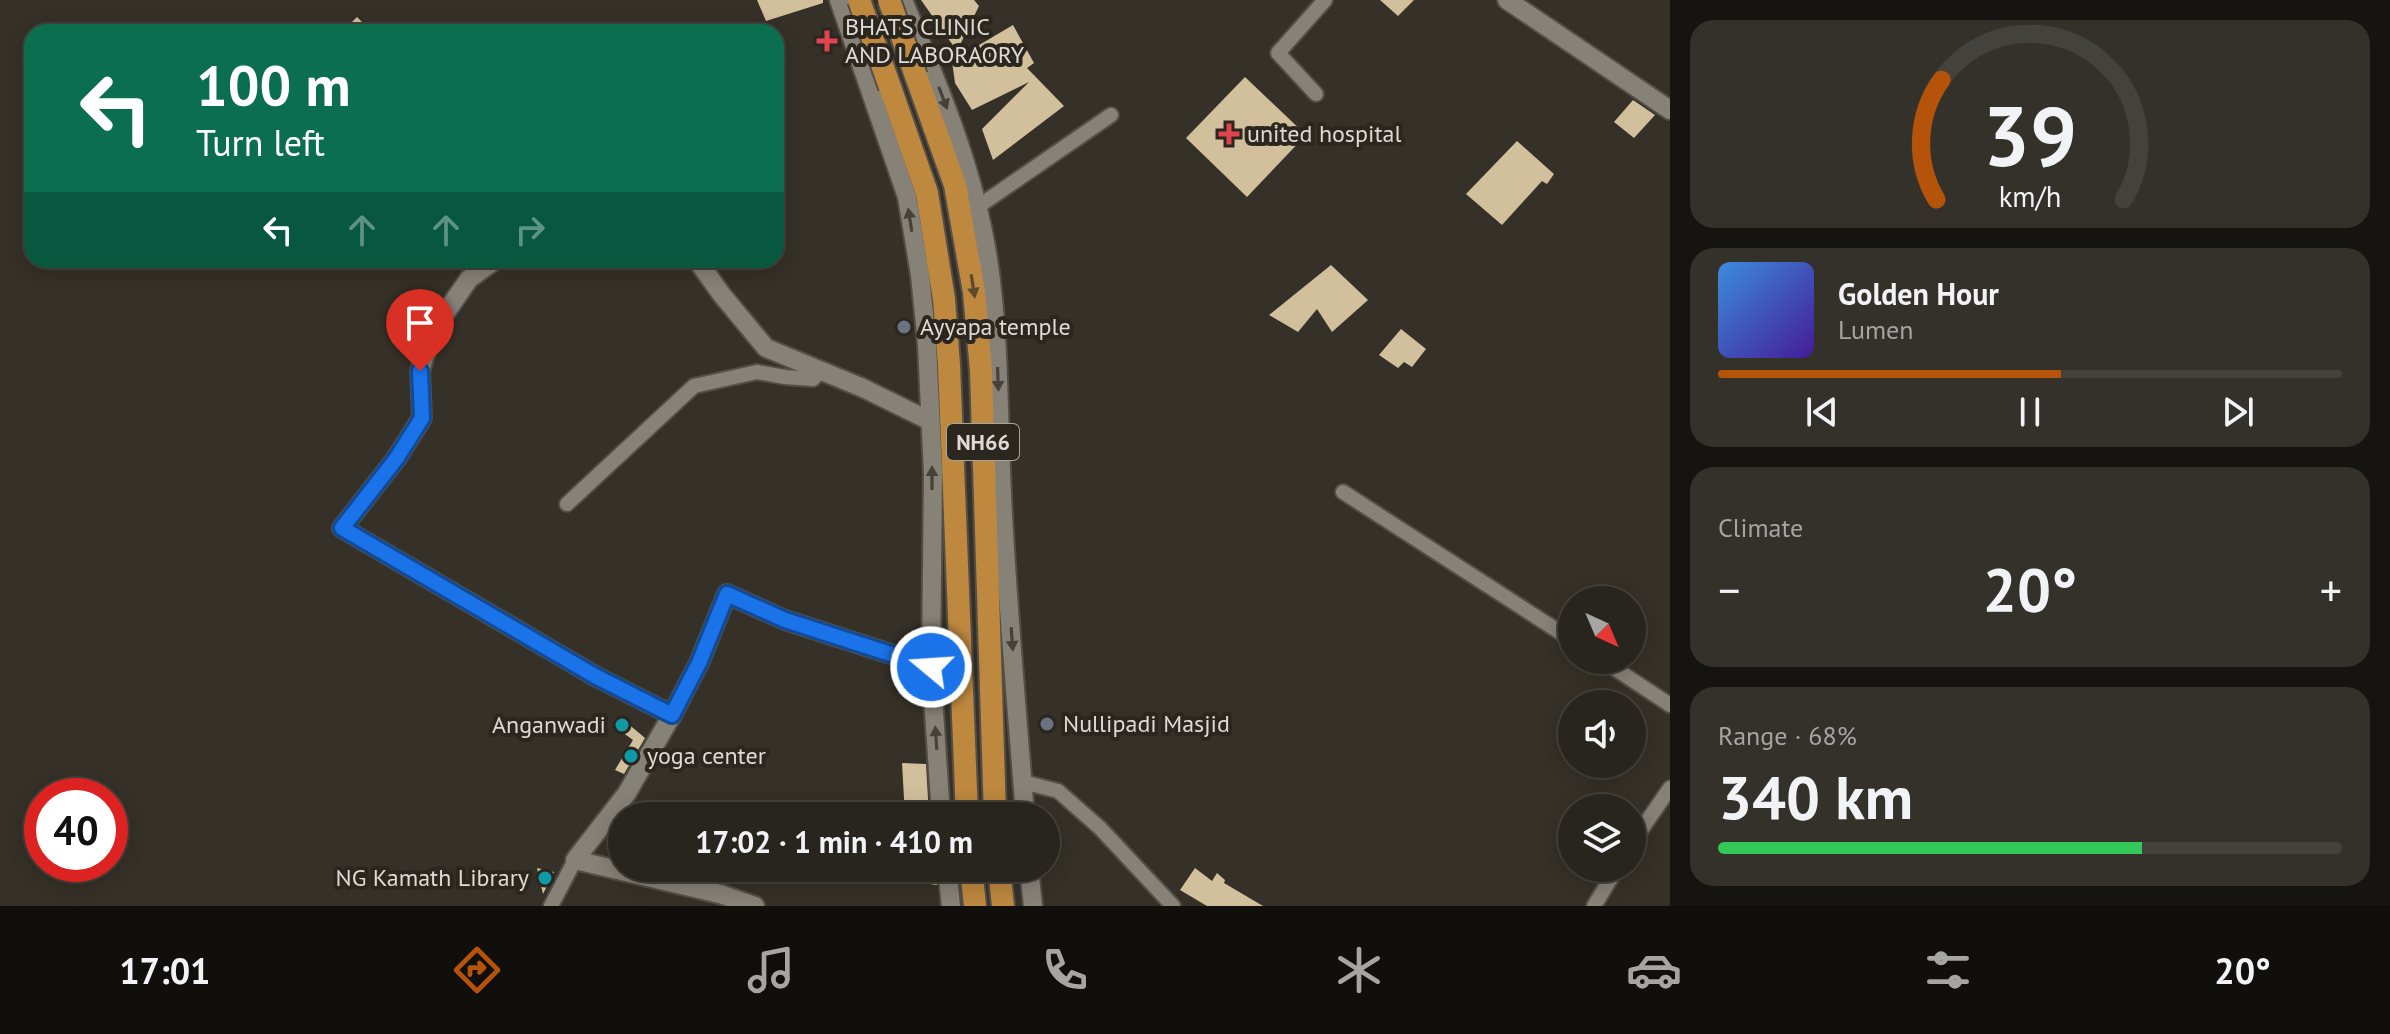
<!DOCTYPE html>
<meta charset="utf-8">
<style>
:root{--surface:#28251e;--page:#34312b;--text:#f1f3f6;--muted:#a5a5a4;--line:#44423c;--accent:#b45309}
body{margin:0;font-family:"PT Sans",sans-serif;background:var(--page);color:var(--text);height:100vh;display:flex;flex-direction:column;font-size:30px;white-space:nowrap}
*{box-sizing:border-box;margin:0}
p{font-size:26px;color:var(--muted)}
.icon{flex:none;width:44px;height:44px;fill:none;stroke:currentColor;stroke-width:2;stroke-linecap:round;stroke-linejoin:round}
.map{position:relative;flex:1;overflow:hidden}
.drawer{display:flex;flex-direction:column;gap:20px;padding:20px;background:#161410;width:720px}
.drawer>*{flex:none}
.banner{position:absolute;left:24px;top:24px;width:760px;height:244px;border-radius:24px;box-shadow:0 4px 20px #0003,0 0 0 2px var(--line);background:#0b6e4f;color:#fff;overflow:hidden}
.needle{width:52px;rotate:136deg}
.controls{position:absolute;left:1558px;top:586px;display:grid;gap:16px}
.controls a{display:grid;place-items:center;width:88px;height:88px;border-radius:50%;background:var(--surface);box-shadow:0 4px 20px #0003,0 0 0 2px var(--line);font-size:40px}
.speed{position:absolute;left:24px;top:778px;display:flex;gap:16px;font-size:40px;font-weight:700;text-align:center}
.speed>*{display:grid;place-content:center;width:104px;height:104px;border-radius:50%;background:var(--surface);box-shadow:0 4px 20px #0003,0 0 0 2px var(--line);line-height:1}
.speed .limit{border:12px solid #d22;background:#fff;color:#111}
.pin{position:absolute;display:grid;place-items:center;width:68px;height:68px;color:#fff;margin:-82px -34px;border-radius:50% 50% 50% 0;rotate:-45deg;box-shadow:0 0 8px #0007}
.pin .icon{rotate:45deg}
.me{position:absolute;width:88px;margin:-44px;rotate:288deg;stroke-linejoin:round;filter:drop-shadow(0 0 6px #0008)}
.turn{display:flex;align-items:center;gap:28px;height:168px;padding:0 40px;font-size:36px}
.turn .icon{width:104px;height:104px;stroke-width:2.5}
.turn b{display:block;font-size:56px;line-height:68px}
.lanes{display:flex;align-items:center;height:76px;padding:0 40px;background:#0003;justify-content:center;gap:40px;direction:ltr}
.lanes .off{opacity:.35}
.big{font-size:60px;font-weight:700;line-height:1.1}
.drawer .card{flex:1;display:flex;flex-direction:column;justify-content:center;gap:12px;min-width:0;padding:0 28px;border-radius:24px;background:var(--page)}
.drawer .dial{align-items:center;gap:0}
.dial svg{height:208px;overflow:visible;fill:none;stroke:var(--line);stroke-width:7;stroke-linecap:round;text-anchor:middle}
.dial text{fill:var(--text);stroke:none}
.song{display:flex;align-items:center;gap:24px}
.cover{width:96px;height:96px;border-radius:12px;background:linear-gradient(135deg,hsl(210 70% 55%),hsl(260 70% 35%))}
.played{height:8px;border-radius:4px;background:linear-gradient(90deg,var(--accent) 55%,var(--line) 55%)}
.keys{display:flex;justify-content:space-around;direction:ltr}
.heat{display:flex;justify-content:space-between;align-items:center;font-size:44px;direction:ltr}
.charge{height:12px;border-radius:6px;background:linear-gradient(90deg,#34c759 68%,var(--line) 0)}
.trip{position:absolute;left:608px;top:802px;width:452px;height:80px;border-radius:40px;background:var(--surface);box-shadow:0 4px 20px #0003,0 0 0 2px var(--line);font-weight:700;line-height:80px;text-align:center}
.tab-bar{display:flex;height:128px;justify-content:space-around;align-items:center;background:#100f0c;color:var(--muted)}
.tab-bar .icon{width:56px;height:56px}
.tab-bar .selected{color:var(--accent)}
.tab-bar b{font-size:36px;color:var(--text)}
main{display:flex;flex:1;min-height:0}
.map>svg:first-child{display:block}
.building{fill:#d2bf9c}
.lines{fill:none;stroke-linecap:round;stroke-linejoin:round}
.minor-casing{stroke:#534f48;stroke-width:18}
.tertiary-casing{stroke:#534f48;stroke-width:22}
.trunk-casing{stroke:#534f48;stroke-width:26}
.minor{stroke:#878278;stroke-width:14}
.tertiary{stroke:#878278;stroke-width:18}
.trunk{stroke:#be883f;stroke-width:22}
.trunk-bridge-casing{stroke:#534f48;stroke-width:26;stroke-linecap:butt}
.trunk-bridge{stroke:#be883f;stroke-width:22}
.oneway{fill:#474239}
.oneway2{fill:#5e492a}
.route-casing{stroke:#114b97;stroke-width:20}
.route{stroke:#1a73e8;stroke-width:14}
.health-dot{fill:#e0444e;stroke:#2b271e;stroke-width:3}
.worship-dot{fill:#6b7280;stroke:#2b271e;stroke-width:3}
.culture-dot{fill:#0f9aa8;stroke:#2b271e;stroke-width:3}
.labels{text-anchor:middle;stroke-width:8;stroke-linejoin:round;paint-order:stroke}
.shield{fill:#2b271e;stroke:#a8a59f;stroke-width:2}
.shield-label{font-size:22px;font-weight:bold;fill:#dedbd6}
.poi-label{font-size:24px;fill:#dedbd6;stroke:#2b271e;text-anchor:start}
</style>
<main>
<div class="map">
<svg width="1670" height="906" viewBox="0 0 1670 906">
<rect width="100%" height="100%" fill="#353128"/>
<!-- building -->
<g class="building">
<polygon points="757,0 823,0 823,3 766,21"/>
<polygon points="921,0 974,0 979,6 957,51"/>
<polygon points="1380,0 1414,0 1398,16"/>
<polygon points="357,17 372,32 342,32"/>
<polygon points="1013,25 1034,63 1027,68 1064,106 993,160 982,129 1029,82 972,110 955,83 952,61"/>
<polygon points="1245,77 1306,135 1247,197 1186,138"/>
<polygon points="1633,100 1655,115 1634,138 1614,122"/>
<polygon points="1517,141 1554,174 1547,184 1542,181 1502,225 1466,194"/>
<polygon points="1331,265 1368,300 1332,332 1317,309 1298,332 1269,315"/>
<polygon points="1401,329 1426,349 1412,367 1404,362 1398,368 1379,355"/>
<polygon points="620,717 645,738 624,774 615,770 633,740 615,727"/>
<polygon points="902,763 926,764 929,816 905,816"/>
<polygon points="537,868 554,872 543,894"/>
<polygon points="922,868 935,868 937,885 923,883"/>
<polygon points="1195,868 1212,881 1217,873 1225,880 1224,883 1263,906 1207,906 1180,890"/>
</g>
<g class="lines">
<!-- minor casing -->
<g class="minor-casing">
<g id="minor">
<polyline points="1316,94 1278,53 1325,0"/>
<polyline points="976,208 1111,115"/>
<polyline points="1343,492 1572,640"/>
<polyline points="567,504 694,386 757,372 785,377 813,379 820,372"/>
<polyline points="1602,660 1670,705"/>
<polyline points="1023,782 1058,791 1100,828 1173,906"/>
<polyline points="1632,843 1670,788"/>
<polyline points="551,906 575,860"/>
<polyline points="1594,906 1617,868"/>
</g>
</g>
<!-- tertiary casing -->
<g class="tertiary-casing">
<g id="tertiary">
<polyline points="839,0 907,197 920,275 927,344 933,473 931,667 941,816"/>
<path d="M903,0C938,84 974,169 988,259C1000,337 998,417 1002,495C1007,602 1017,709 1025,816"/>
<polyline points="1507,0 1670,110"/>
<polyline points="495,260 469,279 432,332 420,371 422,418 396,459 342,528 595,676 672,715 699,663 727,594 785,620 931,667"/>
<polyline points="697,260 722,295 766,348 863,388 930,421"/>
<polyline points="672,715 627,793 575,860 720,894 755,906"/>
<polyline points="947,868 951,906"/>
<polyline points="1029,868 1033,906"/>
</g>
</g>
<!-- trunk casing -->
<g class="trunk-casing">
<g id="trunk">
<polyline points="916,76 955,185 974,292 981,371 995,816"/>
<polyline points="890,87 927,193 944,299 949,365 967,816"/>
<polyline points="971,868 975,906"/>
<polyline points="999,868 1003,906"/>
</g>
</g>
<!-- minor -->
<use href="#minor" class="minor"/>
<!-- tertiary -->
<use href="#tertiary" class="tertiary"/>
<!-- trunk -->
<use href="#trunk" class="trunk"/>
<!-- trunk-bridge casing -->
<g class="trunk-bridge-casing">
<g id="trunk-bridge">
<polyline points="859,0 890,87"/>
<polyline points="889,0 916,76"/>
</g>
</g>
<!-- trunk-bridge -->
<use href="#trunk-bridge" class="trunk-bridge"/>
</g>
<!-- one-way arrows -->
<defs><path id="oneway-solid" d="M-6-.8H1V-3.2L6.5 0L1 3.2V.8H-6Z" transform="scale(2)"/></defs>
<g class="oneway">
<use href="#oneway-solid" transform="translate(943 98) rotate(69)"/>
<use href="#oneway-solid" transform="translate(910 220) rotate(-99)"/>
<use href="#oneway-solid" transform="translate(998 379) rotate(88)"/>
<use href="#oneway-solid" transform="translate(932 478) rotate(-90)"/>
<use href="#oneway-solid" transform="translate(1012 639) rotate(86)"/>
<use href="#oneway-solid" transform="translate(936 738) rotate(-94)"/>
</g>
<use class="oneway2" href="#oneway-solid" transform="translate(973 286) rotate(81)"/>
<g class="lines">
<!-- route casing -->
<g class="route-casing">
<polyline id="route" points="420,371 422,418 396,459 342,528 595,676 672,715 699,663 727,594 785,620 931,667"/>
</g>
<!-- route -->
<use href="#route" class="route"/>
</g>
<!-- markers -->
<g class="health-dot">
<path d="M823 29h8v8h8v8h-8v8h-8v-8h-8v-8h8z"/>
<path d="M1225 122h8v8h8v8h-8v8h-8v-8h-8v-8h8z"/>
</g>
<g class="worship-dot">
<circle cx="904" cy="327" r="8"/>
<circle cx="1047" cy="724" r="8"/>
</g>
<g class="culture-dot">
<circle cx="622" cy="725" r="8"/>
<circle cx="631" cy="756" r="8"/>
<circle cx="545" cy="878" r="8"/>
</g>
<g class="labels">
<!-- shield labels -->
<rect class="shield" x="947" y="424" width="72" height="36" rx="6"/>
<g class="shield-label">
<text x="983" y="450">NH66</text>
</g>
<!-- poi labels -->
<g class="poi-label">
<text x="845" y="35">BHATS CLINIC<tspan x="845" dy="28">AND LABORAORY</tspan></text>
<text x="1247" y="142">united hospital</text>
<text x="920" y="335">Ayyapa temple</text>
<text x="1063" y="732">Nullipadi Masjid</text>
<text x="606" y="733" text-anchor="end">Anganwadi</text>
<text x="647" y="764">yoga center</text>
<text x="529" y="886" text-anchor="end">NG Kamath Library</text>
</g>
</g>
</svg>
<div class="controls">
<a><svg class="needle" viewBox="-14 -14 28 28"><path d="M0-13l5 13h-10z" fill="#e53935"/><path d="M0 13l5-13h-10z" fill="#a5a5a4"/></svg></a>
<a><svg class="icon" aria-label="sound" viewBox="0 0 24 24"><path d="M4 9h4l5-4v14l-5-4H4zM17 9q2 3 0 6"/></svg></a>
<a><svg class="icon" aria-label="layers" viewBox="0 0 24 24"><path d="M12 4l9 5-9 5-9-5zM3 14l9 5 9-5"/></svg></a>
</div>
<div class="speed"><div class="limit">40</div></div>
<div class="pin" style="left:420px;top:371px;background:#d93025"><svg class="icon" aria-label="arrive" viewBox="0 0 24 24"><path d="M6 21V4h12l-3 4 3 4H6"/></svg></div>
<svg class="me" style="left:931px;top:667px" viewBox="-20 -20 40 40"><circle r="17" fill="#1a73e8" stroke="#fff" stroke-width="3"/><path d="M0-11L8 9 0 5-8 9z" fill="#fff"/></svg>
<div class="trip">17:02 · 1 min · 410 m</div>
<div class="banner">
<div class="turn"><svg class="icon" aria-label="left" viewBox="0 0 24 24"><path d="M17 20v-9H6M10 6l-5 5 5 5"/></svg><div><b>100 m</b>Turn left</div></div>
<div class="lanes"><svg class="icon" aria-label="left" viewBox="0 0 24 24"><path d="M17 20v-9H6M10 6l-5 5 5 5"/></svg><svg class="icon off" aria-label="ahead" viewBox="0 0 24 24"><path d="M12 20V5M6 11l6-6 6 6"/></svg><svg class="icon off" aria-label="ahead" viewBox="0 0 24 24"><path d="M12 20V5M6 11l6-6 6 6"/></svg><svg class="icon off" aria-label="right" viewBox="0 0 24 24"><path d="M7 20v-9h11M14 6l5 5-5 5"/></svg></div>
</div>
</div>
<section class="drawer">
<div class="card dial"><svg viewBox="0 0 100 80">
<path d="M14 69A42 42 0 1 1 86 69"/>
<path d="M14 69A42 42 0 0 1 16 23" stroke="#b45309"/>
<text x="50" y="56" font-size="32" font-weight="700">39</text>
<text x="50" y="72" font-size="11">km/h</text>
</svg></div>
<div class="card">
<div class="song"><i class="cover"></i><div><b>Golden Hour</b><p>Lumen</p></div></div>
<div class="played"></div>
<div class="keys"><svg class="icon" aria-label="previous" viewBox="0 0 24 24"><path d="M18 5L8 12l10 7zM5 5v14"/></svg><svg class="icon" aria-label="pause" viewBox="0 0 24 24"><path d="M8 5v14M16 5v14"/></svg><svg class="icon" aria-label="next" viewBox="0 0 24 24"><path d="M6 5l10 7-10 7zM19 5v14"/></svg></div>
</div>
<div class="card"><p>Climate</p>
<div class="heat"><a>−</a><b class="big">20°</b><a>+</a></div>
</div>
<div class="card"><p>Range · 68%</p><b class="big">340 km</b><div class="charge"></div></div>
</section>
</main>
<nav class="tab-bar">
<b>17:01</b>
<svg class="icon selected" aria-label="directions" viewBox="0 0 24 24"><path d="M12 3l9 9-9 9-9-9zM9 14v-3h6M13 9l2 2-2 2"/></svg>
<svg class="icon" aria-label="music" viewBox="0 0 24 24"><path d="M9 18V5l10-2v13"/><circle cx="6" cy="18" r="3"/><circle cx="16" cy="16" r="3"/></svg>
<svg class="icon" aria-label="phone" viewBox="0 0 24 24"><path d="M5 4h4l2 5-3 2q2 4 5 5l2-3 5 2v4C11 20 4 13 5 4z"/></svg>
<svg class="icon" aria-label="climate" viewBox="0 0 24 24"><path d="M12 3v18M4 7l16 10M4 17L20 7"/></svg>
<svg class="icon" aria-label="car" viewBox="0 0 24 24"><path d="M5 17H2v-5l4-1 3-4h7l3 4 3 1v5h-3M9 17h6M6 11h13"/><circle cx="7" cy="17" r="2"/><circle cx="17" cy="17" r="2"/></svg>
<svg class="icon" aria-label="filters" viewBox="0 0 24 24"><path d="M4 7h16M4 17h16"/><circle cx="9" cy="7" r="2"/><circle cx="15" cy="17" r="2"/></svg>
<b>20°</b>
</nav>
